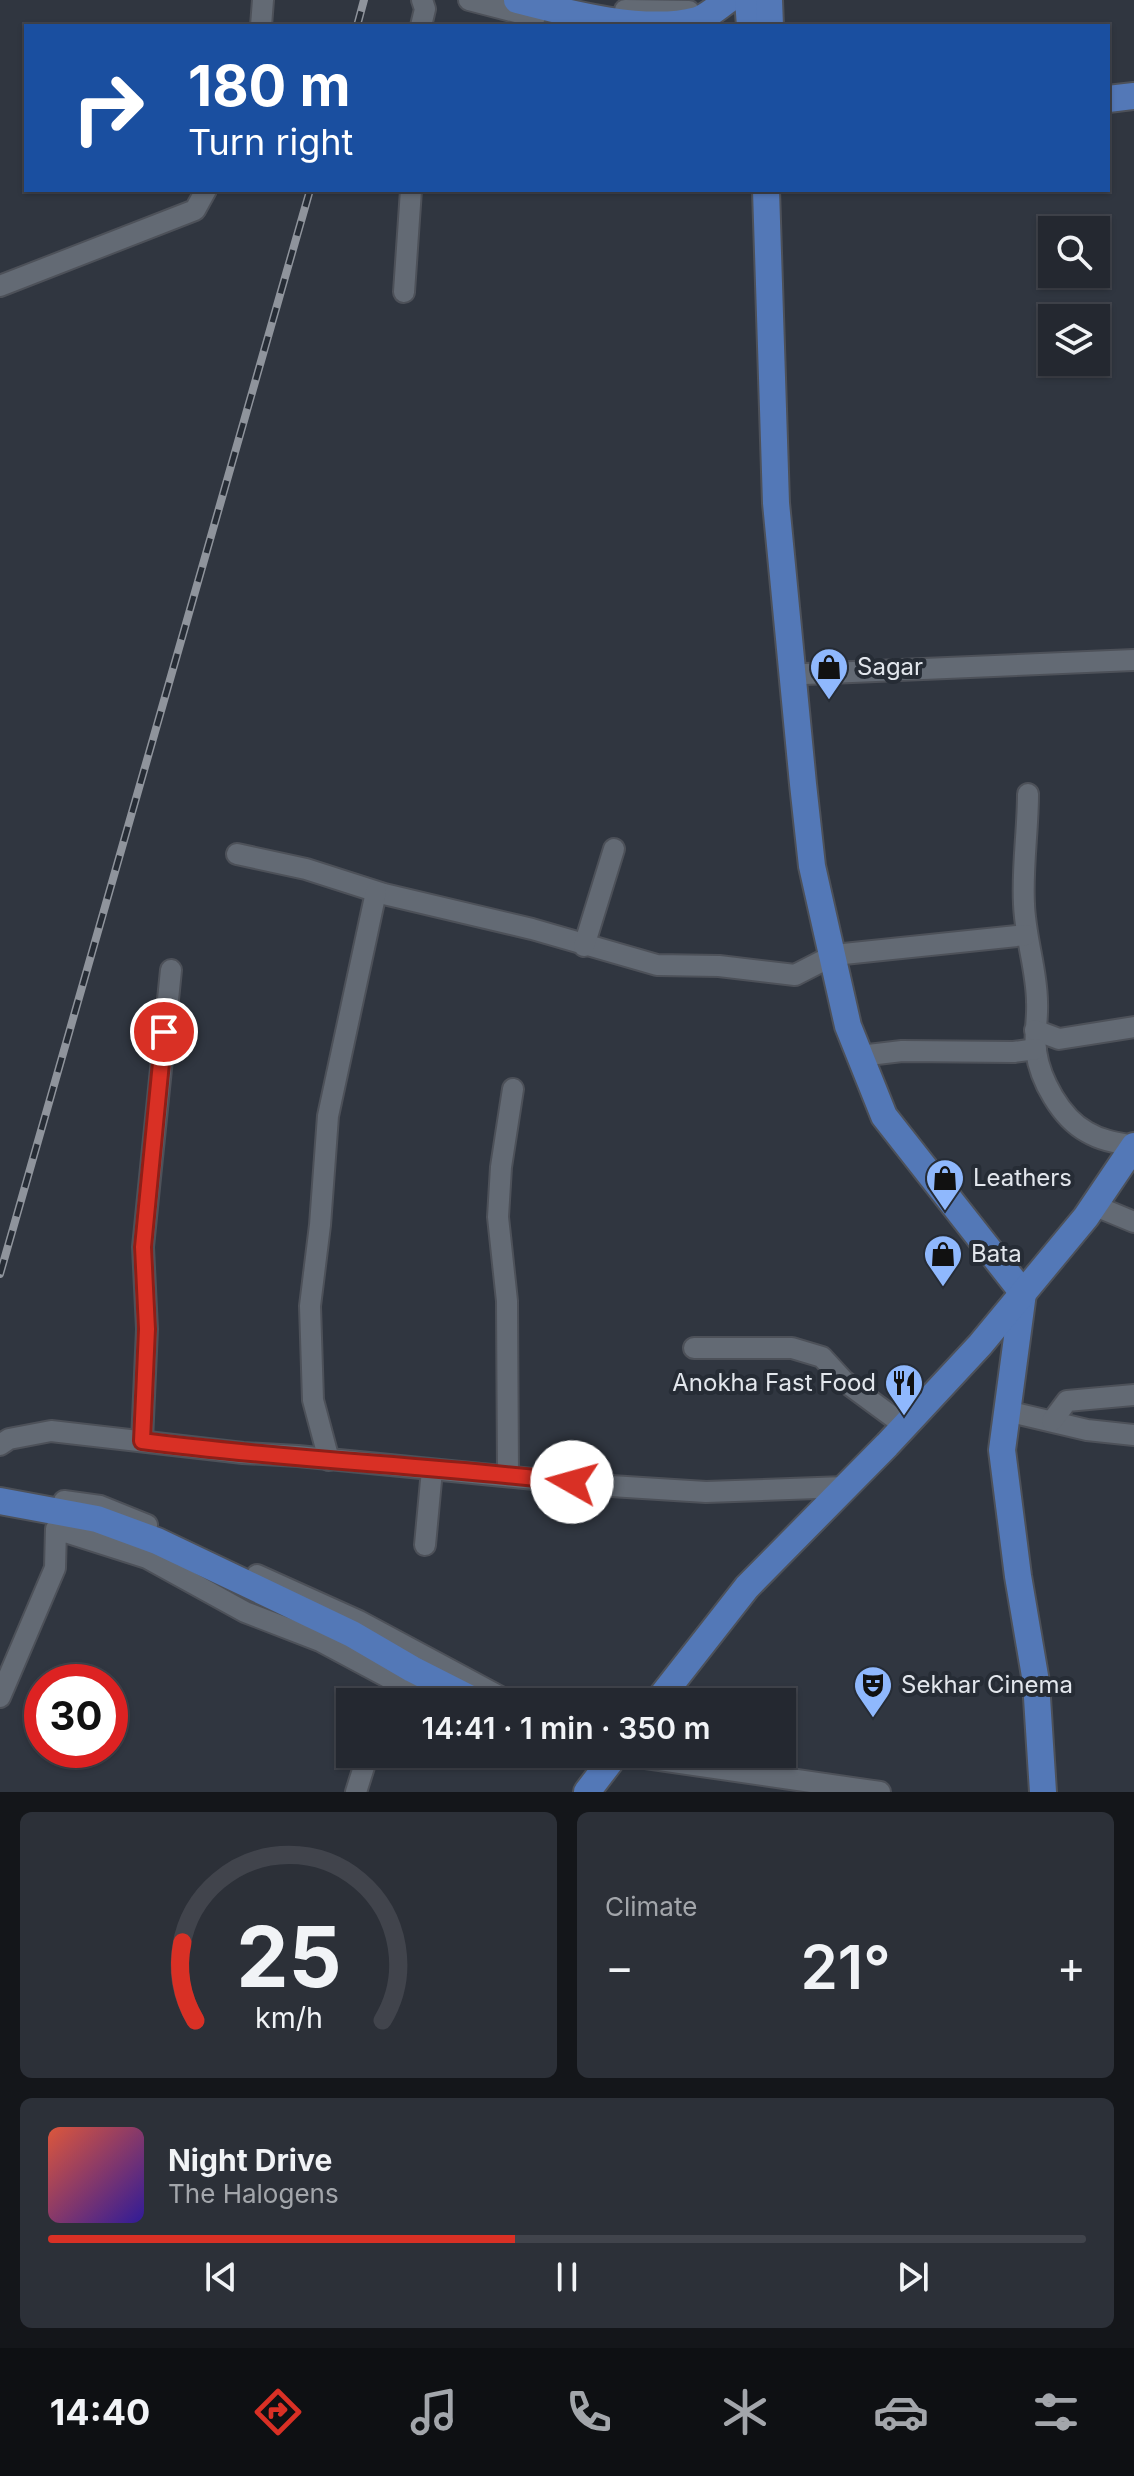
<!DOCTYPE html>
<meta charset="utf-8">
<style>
:root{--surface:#242830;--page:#2c3038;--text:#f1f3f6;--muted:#a3a6ab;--line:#41444c;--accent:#d93025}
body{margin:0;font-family:Inter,sans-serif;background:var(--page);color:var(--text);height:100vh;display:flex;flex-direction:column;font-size:30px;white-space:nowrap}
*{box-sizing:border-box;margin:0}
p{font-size:26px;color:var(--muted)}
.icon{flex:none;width:44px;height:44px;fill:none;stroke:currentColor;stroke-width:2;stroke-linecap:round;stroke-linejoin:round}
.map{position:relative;height:1792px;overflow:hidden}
.sheet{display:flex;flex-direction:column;gap:20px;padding:20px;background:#14161a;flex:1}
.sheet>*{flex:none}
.guide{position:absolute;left:24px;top:24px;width:1086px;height:168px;border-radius:0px;box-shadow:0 2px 6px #0004,0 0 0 2px var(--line);background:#1a4fa0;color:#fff;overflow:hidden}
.fabs{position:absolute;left:1038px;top:216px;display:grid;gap:16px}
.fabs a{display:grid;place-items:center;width:72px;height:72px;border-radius:0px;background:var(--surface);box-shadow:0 2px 6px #0004,0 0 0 2px var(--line);font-size:40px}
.speed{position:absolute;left:24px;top:1664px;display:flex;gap:16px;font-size:40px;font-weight:700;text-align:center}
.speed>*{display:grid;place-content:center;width:104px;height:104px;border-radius:50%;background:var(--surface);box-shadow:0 2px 6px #0004,0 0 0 2px var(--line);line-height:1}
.speed .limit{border:12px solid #d22;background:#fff;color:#111}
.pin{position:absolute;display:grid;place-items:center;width:68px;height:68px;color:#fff;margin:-34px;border:4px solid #fff;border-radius:50%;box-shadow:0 2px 8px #0007}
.me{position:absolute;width:88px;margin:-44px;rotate:277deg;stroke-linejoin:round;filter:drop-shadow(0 0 6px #0008)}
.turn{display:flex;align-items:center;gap:28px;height:168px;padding:0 32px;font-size:36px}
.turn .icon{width:104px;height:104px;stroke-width:2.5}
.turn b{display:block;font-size:56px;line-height:68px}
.big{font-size:60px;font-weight:600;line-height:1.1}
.sheet .widget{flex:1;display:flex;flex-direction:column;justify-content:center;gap:12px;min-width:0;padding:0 28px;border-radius:12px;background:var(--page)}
.sheet .dial{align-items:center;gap:0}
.dial svg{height:208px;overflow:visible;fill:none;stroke:var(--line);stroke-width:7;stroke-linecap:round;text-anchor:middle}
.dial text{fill:var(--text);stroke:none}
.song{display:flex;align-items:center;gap:24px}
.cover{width:96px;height:96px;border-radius:12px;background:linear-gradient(135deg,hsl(10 70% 55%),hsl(250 70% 35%))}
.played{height:8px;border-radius:4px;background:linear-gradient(90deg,var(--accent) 45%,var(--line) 45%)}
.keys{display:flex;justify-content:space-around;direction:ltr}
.heat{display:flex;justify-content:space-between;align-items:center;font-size:44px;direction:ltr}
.sheet .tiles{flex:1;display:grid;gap:20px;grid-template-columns:1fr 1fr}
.widget:last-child{grid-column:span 2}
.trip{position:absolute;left:336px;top:1688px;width:460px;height:80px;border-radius:0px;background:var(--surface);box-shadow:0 2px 6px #0004,0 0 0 2px var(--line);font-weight:600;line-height:80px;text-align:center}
.menu{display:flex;height:128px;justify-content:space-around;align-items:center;background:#0e1013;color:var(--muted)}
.menu .icon{width:56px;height:56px}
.menu .active{color:var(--accent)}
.menu b{font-size:36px;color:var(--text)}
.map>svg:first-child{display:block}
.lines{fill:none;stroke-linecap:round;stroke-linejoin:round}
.minor-casing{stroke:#4d5159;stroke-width:24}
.major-casing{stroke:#4d5159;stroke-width:30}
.minor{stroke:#636a74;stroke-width:20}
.major{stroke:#5378b7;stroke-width:26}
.rail-casing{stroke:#8f949c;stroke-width:8}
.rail{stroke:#262c35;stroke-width:5;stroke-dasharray:15;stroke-linecap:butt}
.route-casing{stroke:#8d1f18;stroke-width:20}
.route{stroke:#d93025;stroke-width:14}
.labels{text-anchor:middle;stroke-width:8;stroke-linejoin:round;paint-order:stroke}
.poi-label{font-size:24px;fill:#e2e6ec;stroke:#262c35;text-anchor:start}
</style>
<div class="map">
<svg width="1134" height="1792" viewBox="0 0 1134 1792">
<rect width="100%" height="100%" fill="#303640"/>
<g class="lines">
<!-- minor casing -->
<g class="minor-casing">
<g id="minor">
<polyline points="469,0 535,17"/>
<polyline points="625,10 689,11"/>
<polyline points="261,26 263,0"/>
<polyline points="421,26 425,9 422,0"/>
<polyline points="0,286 195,210 206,190"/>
<polyline points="404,292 411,190"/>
<polyline points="805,674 1134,660"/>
<path d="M1028,794C1028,830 1022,868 1024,904C1025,937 1037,971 1037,1002C1038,1018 1034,1034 1036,1051C1040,1080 1061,1118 1087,1132C1102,1141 1118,1143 1134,1146"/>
<polyline points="237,854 306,869 384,894 532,929 657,965 719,966 795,975 834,955 1026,935"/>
<polyline points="584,946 614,849"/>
<polyline points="1035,1030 1059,1039 1134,1027"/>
<polyline points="860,1056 902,1051 1014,1052 1036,1049"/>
<polyline points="1093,1205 1134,1222"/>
<polyline points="694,1348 792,1348 822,1357 844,1381 905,1426"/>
<polyline points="1006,1411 1087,1430 1134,1435"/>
<polyline points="1052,1421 1067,1401 1134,1395"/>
<polyline points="142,1441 147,1329 143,1247 171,970"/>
<polyline points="0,1445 9,1439 51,1431 243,1453 298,1456 595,1485 706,1492 845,1487"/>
<polyline points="329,1460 313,1400 310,1306 320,1225 328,1116 376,892"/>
<polyline points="508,1475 507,1301 498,1217 501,1167 513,1089"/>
<polyline points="64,1501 100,1506 147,1525"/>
<polyline points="425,1545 432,1470"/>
<polyline points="257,1575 359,1621 510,1702"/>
<polyline points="0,1697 55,1568 56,1529 147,1558 245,1612 320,1641 434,1702"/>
<polyline points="391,1702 393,1697"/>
<polyline points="618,1754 880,1792"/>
<polyline points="356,1792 368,1754"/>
</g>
</g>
<!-- major casing -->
<g class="major-casing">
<g id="major">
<path d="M517,0C567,13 645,34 697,20C707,17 719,6 728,0"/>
<polyline points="748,0 750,26"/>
<polyline points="769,0 770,26"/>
<polyline points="1108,99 1134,96"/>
<polyline points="766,190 776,503 803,784 812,866 848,1026 884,1116 1023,1293 1002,1450 1018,1576 1036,1682 1043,1792"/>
<polyline points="0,1501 97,1519 157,1541 352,1634 412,1669 477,1702"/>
<polyline points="657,1702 747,1587 887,1445 980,1345 1086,1217 1134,1146"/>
<polyline points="587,1792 616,1754"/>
</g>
</g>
<!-- minor -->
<use href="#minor" class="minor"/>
<!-- major -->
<use href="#major" class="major"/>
<!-- rail casing -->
<g class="rail-casing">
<g id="rail">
<polyline points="357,26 364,0"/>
<polyline points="0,1274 310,190"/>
</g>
</g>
<!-- rail -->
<use href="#rail" class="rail"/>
</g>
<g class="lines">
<!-- route casing -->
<g class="route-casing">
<path id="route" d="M164,1032L143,1247L147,1329L142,1441C285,1460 429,1465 572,1482"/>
</g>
<!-- route -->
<use href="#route" class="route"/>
</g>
<!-- icons -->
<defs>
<g id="shop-pin" transform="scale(2)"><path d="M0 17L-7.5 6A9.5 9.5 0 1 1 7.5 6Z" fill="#8fb8fd" stroke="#262c35"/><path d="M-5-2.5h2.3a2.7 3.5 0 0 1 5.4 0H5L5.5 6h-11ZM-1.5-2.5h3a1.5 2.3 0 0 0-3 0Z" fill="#111"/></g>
<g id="restaurant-pin" transform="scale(2)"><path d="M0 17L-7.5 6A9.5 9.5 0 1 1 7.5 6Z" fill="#8fb8fd" stroke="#262c35"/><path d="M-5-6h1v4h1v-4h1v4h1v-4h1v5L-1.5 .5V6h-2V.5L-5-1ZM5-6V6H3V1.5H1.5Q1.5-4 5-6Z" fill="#111"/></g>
<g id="theatre-pin" transform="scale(2)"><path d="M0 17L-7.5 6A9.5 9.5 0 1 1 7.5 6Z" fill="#8fb8fd" stroke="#262c35"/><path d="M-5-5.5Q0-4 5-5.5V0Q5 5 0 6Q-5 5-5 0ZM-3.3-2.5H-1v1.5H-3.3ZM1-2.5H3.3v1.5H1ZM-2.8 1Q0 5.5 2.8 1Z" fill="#111"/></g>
</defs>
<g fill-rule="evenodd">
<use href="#shop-pin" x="829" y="667"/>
<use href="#shop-pin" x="945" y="1178"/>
<use href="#shop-pin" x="943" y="1254"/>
<use href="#restaurant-pin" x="904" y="1383"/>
<use href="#theatre-pin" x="873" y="1685"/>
</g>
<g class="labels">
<!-- poi labels -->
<g class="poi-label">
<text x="857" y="675">Sagar</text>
<text x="973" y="1186">Leathers</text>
<text x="971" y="1262">Bata</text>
<text x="876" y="1391" text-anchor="end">Anokha Fast Food</text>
<text x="901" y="1693">Sekhar Cinema</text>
</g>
</g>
</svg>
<div class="fabs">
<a><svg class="icon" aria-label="search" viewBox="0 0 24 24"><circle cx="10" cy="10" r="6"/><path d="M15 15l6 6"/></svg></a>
<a><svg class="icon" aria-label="layers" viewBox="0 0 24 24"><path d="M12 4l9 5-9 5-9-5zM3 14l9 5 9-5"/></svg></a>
</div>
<div class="speed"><div class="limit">30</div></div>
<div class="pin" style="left:164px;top:1032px;background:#d93025"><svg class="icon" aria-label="arrive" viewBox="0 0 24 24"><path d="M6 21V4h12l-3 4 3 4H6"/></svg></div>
<svg class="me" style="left:572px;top:1482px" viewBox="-20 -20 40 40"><circle r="19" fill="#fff"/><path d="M0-13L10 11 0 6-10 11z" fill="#d93025"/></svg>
<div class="trip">14:41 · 1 min · 350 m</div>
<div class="guide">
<div class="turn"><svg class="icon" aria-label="right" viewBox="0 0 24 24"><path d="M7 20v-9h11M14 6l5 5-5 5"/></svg><div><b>180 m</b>Turn right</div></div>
</div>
</div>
<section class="sheet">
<div class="tiles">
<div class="widget dial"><svg viewBox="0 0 100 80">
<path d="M14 69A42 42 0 1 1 86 69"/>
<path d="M14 69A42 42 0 0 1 9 39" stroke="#d93025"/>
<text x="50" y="56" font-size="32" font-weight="700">25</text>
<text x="50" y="72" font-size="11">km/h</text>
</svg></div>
<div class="widget"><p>Climate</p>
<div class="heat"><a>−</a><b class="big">21°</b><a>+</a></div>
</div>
<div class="widget">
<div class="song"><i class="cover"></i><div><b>Night Drive</b><p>The Halogens</p></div></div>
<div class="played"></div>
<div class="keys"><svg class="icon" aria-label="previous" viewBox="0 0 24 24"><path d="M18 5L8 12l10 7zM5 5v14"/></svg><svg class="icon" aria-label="pause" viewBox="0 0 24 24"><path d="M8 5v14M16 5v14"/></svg><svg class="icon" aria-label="next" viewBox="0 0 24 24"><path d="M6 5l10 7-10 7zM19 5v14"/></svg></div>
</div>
</div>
</section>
<nav class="menu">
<b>14:40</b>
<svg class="icon active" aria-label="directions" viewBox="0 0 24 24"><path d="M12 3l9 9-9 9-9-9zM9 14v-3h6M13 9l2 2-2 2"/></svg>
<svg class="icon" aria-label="music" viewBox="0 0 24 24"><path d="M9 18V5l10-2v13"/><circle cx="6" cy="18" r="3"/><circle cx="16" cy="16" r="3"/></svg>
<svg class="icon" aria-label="phone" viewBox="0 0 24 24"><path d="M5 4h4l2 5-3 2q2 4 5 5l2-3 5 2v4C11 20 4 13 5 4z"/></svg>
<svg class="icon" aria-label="climate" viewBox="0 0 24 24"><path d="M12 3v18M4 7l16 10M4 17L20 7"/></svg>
<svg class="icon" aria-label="car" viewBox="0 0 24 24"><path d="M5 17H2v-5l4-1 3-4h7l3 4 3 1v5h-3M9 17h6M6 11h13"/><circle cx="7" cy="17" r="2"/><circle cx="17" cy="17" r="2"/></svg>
<svg class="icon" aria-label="filters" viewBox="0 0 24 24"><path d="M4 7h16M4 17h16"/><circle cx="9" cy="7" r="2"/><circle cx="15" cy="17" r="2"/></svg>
</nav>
